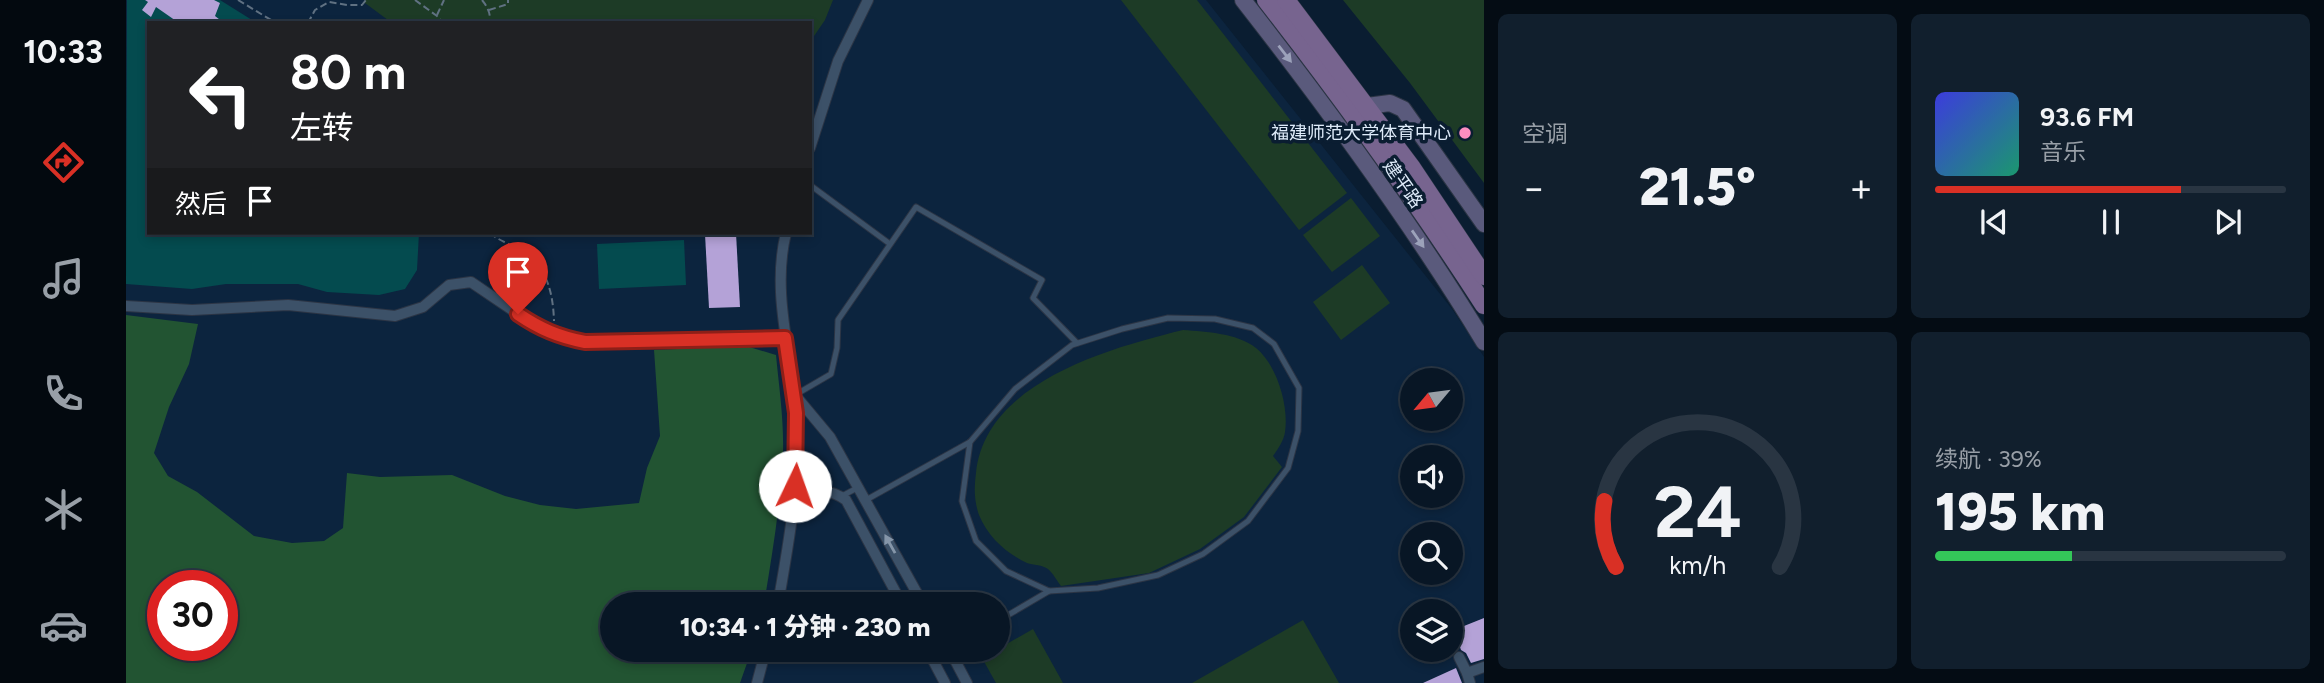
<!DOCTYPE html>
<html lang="zh">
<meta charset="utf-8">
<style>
:root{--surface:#081625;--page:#111f2d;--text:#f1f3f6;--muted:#989fa7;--line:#293542;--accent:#d93025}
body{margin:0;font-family:Figtree,"Noto Sans SC",sans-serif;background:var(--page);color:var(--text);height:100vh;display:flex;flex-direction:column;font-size:26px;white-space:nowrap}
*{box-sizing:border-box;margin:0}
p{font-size:23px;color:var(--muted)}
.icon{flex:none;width:38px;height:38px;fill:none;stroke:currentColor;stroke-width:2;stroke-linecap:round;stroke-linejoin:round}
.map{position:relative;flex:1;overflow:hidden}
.side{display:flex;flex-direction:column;gap:14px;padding:14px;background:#040c14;width:840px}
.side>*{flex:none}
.top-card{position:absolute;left:21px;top:21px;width:665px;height:214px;border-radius:0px;box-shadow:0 4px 10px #0003,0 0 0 2px var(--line);background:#202124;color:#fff;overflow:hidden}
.needle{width:46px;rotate:241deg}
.fabs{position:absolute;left:1274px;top:368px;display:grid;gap:14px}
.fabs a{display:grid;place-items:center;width:63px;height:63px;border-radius:50%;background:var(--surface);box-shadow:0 4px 10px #0003,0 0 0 2px var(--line);font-size:35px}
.speed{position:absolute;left:21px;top:570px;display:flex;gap:14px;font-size:35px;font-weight:700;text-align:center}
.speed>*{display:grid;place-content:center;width:91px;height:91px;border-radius:50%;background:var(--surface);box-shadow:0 4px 10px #0003,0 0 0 2px var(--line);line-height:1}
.speed .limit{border:10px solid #d22;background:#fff;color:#111}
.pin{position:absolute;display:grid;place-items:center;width:60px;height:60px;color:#fff;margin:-72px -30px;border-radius:50% 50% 50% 0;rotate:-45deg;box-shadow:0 0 7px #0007}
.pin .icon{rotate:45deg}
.me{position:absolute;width:77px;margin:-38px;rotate:3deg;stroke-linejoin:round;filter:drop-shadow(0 0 5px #0008)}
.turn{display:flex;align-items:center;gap:24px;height:147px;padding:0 28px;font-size:32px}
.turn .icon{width:91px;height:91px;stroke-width:2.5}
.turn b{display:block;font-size:49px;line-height:60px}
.then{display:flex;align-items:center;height:66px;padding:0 28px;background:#0003;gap:14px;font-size:26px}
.big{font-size:52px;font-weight:800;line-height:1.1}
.side .widget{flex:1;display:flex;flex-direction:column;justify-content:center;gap:10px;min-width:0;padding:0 24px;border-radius:10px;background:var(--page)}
.side .dial{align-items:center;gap:0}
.dial svg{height:182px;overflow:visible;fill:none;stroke:var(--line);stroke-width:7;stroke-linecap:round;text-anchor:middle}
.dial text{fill:var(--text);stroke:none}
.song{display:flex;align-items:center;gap:21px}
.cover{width:84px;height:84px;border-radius:10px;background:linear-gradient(135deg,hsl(240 70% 55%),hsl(160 70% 35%))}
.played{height:7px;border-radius:4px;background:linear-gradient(90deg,var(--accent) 70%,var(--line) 70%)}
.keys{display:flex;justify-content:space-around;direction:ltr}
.heat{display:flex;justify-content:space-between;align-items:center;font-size:38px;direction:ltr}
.charge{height:10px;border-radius:5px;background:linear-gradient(90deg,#34c759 39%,var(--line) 0)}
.side .tiles{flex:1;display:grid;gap:14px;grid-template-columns:repeat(2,1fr)}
.trip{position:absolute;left:474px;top:592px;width:410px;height:70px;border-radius:35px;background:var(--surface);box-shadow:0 4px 10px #0003,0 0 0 2px var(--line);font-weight:800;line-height:70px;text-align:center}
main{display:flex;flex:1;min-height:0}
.menu{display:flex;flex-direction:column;width:126px;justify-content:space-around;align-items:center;background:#03090f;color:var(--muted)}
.menu .icon{width:49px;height:49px}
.menu .selected{color:var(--accent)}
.menu b{font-size:32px;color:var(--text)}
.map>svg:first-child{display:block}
.built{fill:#0c243e;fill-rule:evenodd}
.green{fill:#1d3b26}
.forest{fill:#225432;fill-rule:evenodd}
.water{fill:#044b4f}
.building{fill:#b4a2d7}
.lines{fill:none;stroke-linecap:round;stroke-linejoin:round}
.lane-casing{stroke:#2c3545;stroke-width:7}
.street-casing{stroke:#2c3545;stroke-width:12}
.secondary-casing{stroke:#2c3545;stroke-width:18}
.primary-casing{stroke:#2c3545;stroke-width:19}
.path{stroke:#607182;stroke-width:2;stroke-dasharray:7 3.5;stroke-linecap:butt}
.lane{stroke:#3c5168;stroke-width:5}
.street{stroke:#3c5168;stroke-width:10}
.secondary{stroke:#5a5a7c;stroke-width:16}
.primary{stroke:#77648f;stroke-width:18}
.oneway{fill:#9ca2ba}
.oneway2{fill:#8596a9}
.route-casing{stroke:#8d1f18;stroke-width:18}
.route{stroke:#d93025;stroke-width:12}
.poi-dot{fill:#fd8ec0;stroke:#0a1d31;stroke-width:2.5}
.labels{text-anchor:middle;stroke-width:7;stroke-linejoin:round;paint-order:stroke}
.poi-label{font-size:18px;fill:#deebf9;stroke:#0a1d31;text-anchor:end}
.street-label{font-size:18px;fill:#deebf9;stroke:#0a1d31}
</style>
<main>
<nav class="menu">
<b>10:33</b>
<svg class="icon selected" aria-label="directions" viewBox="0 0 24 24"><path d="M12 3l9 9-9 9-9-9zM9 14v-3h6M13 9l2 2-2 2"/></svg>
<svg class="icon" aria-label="music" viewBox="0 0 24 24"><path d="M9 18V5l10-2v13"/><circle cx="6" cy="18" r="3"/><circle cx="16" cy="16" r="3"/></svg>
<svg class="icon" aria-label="phone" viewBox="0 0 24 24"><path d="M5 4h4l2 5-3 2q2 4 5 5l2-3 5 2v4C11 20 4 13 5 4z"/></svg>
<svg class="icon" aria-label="climate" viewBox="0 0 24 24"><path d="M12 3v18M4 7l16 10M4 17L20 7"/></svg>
<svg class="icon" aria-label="car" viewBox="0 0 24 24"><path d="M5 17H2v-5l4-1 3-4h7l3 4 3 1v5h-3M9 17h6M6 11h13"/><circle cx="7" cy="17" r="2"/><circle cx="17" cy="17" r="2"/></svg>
</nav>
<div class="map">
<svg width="1358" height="683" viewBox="0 0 1358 683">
<rect width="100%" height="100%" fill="#0a1d31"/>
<!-- built -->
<path class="built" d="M0,0H1080L1326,309L1358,357V683H0ZM23,23H684V233H23ZM1286,380H1325V418H1286ZM1286,457H1325V495H1286ZM1286,534H1325V572H1286ZM37,586H96V646H37ZM486,604H872V649H486ZM1286,611H1325V649H1286Z"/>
<!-- green -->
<g class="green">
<polygon points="239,0 707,0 699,20 684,42 684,23 266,23 239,3"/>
<polygon points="995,0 1071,0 1221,193 1173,230"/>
<polygon points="1217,0 1358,0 1358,183 1284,83"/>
<polygon points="1225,198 1254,236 1206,272 1177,235"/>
<polygon points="1236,265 1264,303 1215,340 1187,302"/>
<path d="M1057,330C1081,332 1111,333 1130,348C1151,365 1163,406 1159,432C1158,440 1152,449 1147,456L1156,467L1118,517L1074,549L1023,573L935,586C931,581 927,573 922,569C917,565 907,565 901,563C880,553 862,537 853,515C848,501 848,487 850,473C859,382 984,348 1057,330Z"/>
<polygon points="1177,620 1213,683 1066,683"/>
<polygon points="907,629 937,683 870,683 856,658"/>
</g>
<!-- forest -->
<path class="forest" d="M0,315L72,324L63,364L43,407L28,453L42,476L71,492L128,536L166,543L198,541L217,528L221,473L254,477L326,475L379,496L414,505L450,509L513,503L521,468L534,436L528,350L620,346L650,355C653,387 658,420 657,453C655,502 646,555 638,604H486V649H626L614,683H0ZM37,586H96V646H37Z"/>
<!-- water -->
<g class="water">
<polygon points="1,0 94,0 131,23 23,23 23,233 293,233 291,270 279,289 253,295 201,292 172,284 100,284 66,289 0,284"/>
<polygon points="558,240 560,285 473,289 471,244"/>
</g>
<!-- building -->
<g class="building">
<polygon points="19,0 88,0 94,3 89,16 98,23 53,23 30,7 25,17 16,10 22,2"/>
<polygon points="610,233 614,307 583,308 579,234"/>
<polygon points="1358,618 1358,659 1345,663 1340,653 1335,650 1328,630"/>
<polygon points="1330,668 1336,683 1297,683"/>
</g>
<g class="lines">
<!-- lane casing -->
<g class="lane-casing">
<g id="lane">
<polyline points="684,185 764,244"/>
<polyline points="669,395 705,374 711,348 712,320 790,207 916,280 907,298 951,343"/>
<polyline points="844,442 836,501 850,541 880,571 923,591"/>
<polyline points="714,497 733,487"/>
<polyline points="740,500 844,442 889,389 946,345 996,329 1042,318 1089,319 1127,328 1148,344 1173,388 1172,431 1162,468 1122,521 1077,554 1032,575 972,588 923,591 872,621"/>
</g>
</g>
<!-- street casing -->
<g class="street-casing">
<g id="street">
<polyline points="684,148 712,61 742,0"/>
<polyline points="0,306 66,310 162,305 269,316 297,307 323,285 345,282 413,328 434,337 459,342 659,338"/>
<polyline points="669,395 704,437 797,604"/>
<path d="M666,504C688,493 698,485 720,500L776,604"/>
<path d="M652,604C662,547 673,487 671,429C669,364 644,297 660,233"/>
<polyline points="801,649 819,683"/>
<polyline points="823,649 841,683"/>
<polyline points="1333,657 1341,673"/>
<polyline points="631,683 640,649"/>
<polyline points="1344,683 1341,673 1358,667"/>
</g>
</g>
<!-- secondary casing -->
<g class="secondary-casing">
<g id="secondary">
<path d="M1117,0C1203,110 1286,223 1358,342"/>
<polyline points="1241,106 1264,103 1277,109 1358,224"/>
</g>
</g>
<!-- primary casing -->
<g class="primary-casing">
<g id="primary">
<path d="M1140,0C1217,99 1290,200 1358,305"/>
<polyline points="1160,0 1286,168 1358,276"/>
</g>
</g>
<!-- path -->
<g class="path">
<polyline points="112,0 150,23"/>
<polyline points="289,0 311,16 317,23"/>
<path d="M356,0C361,6 366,15 363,23"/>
<polyline points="363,10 382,4 382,0"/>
<polyline points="311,15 318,0"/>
<polyline points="182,23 189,10 203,2 221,5 236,5 240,0"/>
<path d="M364,233C372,240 383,244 393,249C420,264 427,291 428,321"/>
</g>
<!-- lane -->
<use href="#lane" class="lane"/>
<!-- street -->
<use href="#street" class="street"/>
<!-- secondary -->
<use href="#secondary" class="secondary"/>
<!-- primary -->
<use href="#primary" class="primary"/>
</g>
<!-- one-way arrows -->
<defs><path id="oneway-solid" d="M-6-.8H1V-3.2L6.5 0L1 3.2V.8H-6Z" transform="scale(1.75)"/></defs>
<g class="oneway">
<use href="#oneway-solid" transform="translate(1159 54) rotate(52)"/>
<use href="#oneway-solid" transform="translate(1292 239) rotate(55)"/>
</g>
<use class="oneway2" href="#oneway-solid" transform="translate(764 544) rotate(-119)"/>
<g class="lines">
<!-- route casing -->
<g class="route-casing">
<path id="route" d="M392,314C414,329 433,337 459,342L659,338L670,413L669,486"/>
</g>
<!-- route -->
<use href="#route" class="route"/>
</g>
<!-- markers -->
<circle class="poi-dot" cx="1339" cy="133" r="7"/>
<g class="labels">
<!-- poi labels -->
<g class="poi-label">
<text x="1325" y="139">福建师范大学体育中心</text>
</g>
<!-- street labels -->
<g class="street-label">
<text transform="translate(1277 184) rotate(55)" y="6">建平路</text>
</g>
</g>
</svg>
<div class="fabs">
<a><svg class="needle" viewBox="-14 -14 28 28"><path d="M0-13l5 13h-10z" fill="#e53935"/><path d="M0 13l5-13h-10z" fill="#989fa7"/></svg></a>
<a><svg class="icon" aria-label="sound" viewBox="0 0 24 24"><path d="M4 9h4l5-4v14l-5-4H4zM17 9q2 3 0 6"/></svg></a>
<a><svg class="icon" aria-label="search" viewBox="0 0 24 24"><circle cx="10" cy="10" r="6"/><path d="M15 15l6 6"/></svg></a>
<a><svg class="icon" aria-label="layers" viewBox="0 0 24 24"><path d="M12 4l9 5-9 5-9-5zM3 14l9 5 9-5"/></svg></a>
</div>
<div class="speed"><div class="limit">30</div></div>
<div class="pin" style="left:392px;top:314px;background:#d93025"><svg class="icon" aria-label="arrive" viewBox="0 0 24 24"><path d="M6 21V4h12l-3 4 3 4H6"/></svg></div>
<svg class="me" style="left:669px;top:486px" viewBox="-20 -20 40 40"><circle r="19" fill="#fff"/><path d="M0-13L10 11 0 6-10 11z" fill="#d93025"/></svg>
<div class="trip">10:34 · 1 分钟 · 230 m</div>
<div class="top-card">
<div class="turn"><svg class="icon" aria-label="left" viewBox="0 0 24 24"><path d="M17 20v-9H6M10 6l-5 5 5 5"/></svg><div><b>80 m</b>左转</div></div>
<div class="then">然后<svg class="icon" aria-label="arrive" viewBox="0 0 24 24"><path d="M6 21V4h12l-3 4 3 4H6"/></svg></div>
</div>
</div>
<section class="side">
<div class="tiles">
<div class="widget"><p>空调</p>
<div class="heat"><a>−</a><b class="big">21.5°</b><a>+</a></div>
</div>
<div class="widget">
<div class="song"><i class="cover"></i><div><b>93.6 FM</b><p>音乐</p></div></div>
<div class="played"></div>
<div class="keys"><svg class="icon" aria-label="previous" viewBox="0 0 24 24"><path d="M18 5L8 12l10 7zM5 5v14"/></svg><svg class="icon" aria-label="pause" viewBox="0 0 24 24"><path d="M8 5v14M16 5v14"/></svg><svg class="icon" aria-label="next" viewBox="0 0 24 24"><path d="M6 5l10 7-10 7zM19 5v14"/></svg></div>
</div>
<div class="widget dial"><svg viewBox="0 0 100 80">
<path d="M14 69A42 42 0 1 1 86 69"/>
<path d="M14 69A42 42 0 0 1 9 40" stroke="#d93025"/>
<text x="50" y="56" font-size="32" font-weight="700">24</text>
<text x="50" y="72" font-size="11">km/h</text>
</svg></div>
<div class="widget"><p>续航 · 39%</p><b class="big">195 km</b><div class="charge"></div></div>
</div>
</section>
</main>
